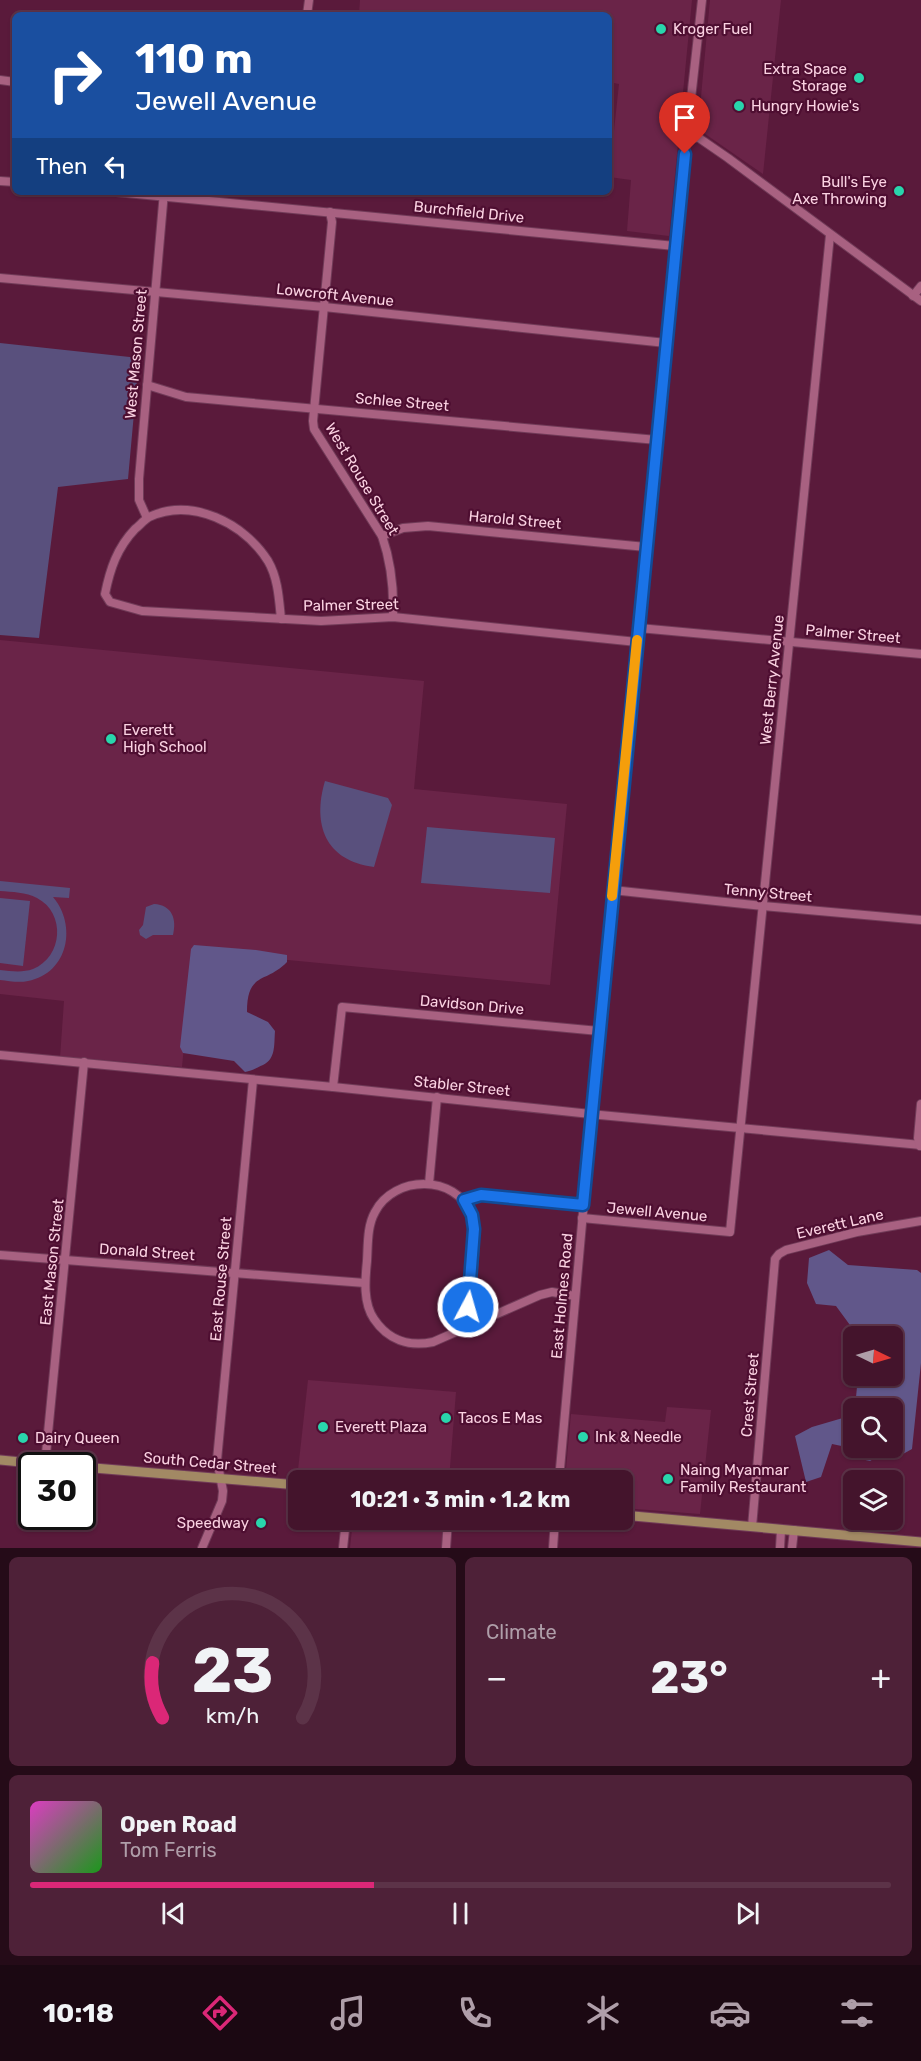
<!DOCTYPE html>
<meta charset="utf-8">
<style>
:root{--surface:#44142c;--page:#4e2138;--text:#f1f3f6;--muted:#af9ea9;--line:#5c3348;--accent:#db2777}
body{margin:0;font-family:Rubik,sans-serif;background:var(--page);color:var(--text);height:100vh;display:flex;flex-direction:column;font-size:22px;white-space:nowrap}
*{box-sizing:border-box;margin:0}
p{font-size:20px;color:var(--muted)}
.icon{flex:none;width:33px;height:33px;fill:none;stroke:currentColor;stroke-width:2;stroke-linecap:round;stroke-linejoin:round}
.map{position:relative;height:1548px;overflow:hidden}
.drawer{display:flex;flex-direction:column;gap:9px;padding:9px;background:#250b18;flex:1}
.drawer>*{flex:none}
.banner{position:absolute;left:12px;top:12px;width:600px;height:183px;border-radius:9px;box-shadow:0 2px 4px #0004,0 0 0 2px var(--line);background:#1a4fa0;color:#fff;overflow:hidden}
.needle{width:39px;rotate:95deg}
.controls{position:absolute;left:843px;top:1326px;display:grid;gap:12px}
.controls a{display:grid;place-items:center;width:60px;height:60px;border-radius:9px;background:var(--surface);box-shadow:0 2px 4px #0004,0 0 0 2px var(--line);font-size:30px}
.speed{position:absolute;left:18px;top:1452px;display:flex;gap:12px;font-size:30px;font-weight:700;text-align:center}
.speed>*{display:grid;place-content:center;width:78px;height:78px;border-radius:50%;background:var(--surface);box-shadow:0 2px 4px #0004,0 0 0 2px var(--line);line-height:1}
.speed .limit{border:3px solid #111;border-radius:9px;background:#fff;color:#111}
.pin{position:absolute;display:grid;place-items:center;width:51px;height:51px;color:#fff;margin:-62px -26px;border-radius:50% 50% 50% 0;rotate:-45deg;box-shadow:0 0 6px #0007}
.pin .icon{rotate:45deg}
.me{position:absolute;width:66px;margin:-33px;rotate:6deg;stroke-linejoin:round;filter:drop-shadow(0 0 4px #0008)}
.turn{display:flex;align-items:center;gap:21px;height:126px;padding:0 24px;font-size:27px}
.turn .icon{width:78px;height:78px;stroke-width:2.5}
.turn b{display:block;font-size:42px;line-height:51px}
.then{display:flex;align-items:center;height:57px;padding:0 24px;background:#0003;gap:12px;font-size:22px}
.big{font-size:45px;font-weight:700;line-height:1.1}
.drawer .widget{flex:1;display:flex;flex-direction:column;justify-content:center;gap:9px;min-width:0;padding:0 21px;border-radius:9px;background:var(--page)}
.drawer .dial{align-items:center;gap:0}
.dial svg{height:156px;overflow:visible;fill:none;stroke:var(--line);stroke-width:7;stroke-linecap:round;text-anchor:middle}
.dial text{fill:var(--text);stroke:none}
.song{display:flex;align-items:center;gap:18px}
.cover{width:72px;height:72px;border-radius:9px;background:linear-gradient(135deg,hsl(310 70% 55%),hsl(120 70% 35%))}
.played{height:6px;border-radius:3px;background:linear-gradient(90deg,var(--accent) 40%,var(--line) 40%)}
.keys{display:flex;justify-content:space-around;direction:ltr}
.heat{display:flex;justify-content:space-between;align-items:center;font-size:33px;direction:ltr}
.drawer .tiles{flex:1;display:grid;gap:9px;grid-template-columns:1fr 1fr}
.widget:last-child{grid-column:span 2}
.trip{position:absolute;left:288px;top:1470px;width:345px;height:60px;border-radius:9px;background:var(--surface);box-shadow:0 2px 4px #0004,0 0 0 2px var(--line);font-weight:700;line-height:60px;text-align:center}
.menu{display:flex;height:96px;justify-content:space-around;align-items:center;background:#1b0812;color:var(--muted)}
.menu .icon{width:42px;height:42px}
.menu .current{color:var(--accent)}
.menu b{font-size:27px;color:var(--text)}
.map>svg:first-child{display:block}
.built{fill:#6a2448}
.green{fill:#59507d}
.forest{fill:#61578a}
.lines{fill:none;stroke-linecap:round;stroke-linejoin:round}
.minor-casing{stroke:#713b58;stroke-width:10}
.major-casing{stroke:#713b58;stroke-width:11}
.minor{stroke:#a86181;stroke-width:8}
.major{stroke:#a28964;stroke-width:9}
.route-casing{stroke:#114b97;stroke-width:15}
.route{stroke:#1a73e8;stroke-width:10}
.slow{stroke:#f59e0b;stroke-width:10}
.poi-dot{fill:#29d5ac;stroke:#4e0e31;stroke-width:2}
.labels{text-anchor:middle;stroke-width:4.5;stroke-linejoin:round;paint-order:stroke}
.poi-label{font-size:15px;fill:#fbd2e2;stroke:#4e0e31;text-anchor:start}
.street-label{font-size:15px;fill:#fbd2e2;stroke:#4e0e31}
</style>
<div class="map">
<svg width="921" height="1548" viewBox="0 0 921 1548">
<rect width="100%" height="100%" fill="#5a1a3b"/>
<!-- built -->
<g class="built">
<polygon points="360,0 692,0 669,236 627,231 631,180 609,177 619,84 609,82 609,15 359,15"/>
<polygon points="710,0 781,0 763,174 698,129"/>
<polygon points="0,640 424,681 414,789 567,804 550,985 193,951 182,1067 94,1059 60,1058 64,1001 0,994"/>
<polygon points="308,1380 456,1392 449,1480 406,1480 298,1470"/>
<polygon points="667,1407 711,1410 700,1514 623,1508 622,1480 565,1480 571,1414 665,1422"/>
<polygon points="353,1520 449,1520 446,1548 350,1548"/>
</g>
<!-- green -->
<g class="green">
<polygon points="0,343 139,358 128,479 58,487 39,638 0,635"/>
<path d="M325,781L388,798L392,805L374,867C325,861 312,824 325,781Z"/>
<polygon points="427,827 555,838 550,893 421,883"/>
<path d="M0,881L70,888L69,898L53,897C77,925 69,973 28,981C19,983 9,981 0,980V970C11,971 22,973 33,969C63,957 66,913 37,898C26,892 12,892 0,891Z"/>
<polygon points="0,898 30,901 23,966 0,963"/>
<path d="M154,904C172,905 177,919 173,935H153L146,939L140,935L139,930L143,925L146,907Z"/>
</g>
<!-- forest -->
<g class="forest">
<path d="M194,945L256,950L287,955V962C266,984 247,971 247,1012L268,1022L275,1031C274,1044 276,1059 263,1065C256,1068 252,1071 245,1072L234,1061L183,1053L180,1047L191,949Z"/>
<polygon points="829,1250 848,1265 917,1270 921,1273 921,1363 912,1449 903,1454 882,1454 870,1461 856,1458 851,1448 832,1444 821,1477 806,1482 795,1436 812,1427 853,1415 854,1448 892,1448 892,1408 855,1408 858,1376 892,1376 892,1336 858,1336 836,1306 816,1304 807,1283 809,1258"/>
</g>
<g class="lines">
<!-- minor casing -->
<g class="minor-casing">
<g id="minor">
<polyline points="307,15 309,0"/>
<polyline points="0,80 15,82"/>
<polyline points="688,136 699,138 728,158 921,301"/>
<polyline points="0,181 15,182"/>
<polyline points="116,192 675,246"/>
<path d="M330,212L332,222L313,421L314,429L382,536C391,562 394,589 393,617"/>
<polyline points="0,278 324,307 666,343"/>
<polyline points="913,296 921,286"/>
<polyline points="147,385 186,397 657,440"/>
<polyline points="147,518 139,500 139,479 164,192"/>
<polyline points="382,536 403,528 428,526 646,547"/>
<path d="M281,619C279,599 278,578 268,561C244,523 192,497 149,517C144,520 139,526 135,529C117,548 110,569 105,594L110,602L142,611L321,621L393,617L637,642"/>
<polyline points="639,628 921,654"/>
<polyline points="612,890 763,906 921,920"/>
<polyline points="0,1055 333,1087 600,1115 921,1145"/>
<polyline points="333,1087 342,1007 599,1031"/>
<polyline points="920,1146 918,1138 921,1104"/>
<polyline points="429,1184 437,1097"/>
<polyline points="464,1200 481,1195 583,1205"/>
<polyline points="582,1218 730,1232 830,235"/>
<polyline points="0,1255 365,1283"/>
<path d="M463,1327C470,1304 480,1236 471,1214C456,1174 394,1175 375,1212C367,1226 368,1245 367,1261C365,1280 363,1303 374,1319C388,1340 409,1347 433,1342L540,1295L552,1292L575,1296"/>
<polyline points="45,1464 84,1062"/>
<polyline points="559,1480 611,900 680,197 702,0"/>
<polyline points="752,1527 775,1259 779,1254 786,1250 857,1232 921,1221"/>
<polyline points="202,1548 222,1501 223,1491 217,1460 253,1080"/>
<polyline points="343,1548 346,1520"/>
<polyline points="446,1548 448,1520"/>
<polyline points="553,1548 555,1520"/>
<polyline points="780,1548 781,1530"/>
<polyline points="792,1548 794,1530"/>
</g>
</g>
<!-- major casing -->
<g class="major-casing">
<g id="major">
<polyline points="0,1460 63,1466"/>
<polyline points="82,1467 298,1485"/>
<polyline points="622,1515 921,1542"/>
</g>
</g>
<!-- minor -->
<use href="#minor" class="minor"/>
<!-- major -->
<use href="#major" class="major"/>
</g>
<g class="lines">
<!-- route casing -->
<g class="route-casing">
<polyline id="route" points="468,1307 474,1229 472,1215 464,1200 481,1195 583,1205 685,154"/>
</g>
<!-- route -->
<use href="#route" class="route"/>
<!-- slow -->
<polyline class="slow" points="612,896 637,640"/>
</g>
<!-- markers -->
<g class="poi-dot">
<circle cx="661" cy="29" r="6"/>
<circle cx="859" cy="78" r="6"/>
<circle cx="739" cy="106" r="6"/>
<circle cx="899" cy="191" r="6"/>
<circle cx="111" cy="739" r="6"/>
<circle cx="446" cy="1418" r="6"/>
<circle cx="323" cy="1427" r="6"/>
<circle cx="583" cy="1437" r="6"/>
<circle cx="23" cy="1438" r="6"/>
<circle cx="668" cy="1479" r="6"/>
<circle cx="261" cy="1523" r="6"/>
</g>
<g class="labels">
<!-- poi labels -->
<g class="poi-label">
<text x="673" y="34">Kroger Fuel</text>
<text x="847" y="74" text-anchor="end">Extra Space<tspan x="847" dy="17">Storage</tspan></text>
<text x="751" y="111">Hungry Howie's</text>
<text x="887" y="187" text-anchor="end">Bull's Eye<tspan x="887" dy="17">Axe Throwing</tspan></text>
<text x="123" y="735">Everett<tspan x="123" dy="17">High School</tspan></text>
<text x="458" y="1423">Tacos E Mas</text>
<text x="335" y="1432">Everett Plaza</text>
<text x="595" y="1442">Ink &amp; Needle</text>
<text x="35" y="1443">Dairy Queen</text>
<text x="680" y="1475">Naing Myanmar<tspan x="680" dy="17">Family Restaurant</tspan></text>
<text x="249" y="1528" text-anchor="end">Speedway</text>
</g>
<!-- street labels -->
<g class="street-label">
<text transform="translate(469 212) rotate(6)" y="5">Burchfield Drive</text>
<text transform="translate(335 295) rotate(6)" y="5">Lowcroft Avenue</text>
<text transform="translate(136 354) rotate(-85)" y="5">West Mason Street</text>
<text transform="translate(402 402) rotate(5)" y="5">Schlee Street</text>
<text transform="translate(362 479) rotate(59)" y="5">West Rouse Street</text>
<text transform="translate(515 520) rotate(5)" y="5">Harold Street</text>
<text transform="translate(351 605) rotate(-1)" y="5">Palmer Street</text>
<text transform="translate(853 634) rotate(5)" y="5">Palmer Street</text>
<text transform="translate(772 680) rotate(-84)" y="5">West Berry Avenue</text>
<text transform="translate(768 893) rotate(5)" y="5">Tenny Street</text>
<text transform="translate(472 1005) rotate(5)" y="5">Davidson Drive</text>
<text transform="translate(462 1086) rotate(6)" y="5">Stabler Street</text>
<text transform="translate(657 1212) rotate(5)" y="5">Jewell Avenue</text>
<text transform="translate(840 1224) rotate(-13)" y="5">Everett Lane</text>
<text transform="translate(147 1252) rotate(4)" y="5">Donald Street</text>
<text transform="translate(52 1262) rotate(-84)" y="5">East Mason Street</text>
<text transform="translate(221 1279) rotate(-85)" y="5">East Rouse Street</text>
<text transform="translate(562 1296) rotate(-85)" y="5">East Holmes Road</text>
<text transform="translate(750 1395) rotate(-85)" y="5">Crest Street</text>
<text transform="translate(210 1463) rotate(5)" y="5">South Cedar Street</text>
</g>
</g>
</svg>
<div class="controls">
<a><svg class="needle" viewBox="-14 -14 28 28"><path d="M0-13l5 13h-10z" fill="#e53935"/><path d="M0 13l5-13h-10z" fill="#af9ea9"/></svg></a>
<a><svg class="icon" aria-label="search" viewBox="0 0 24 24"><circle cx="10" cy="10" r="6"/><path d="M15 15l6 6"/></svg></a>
<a><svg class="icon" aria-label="layers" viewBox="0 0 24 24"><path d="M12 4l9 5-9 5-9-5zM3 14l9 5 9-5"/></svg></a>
</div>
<div class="speed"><div class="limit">30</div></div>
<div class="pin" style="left:685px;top:154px;background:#d93025"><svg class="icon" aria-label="arrive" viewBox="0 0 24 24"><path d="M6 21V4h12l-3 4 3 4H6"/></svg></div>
<svg class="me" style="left:468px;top:1307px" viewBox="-20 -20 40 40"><circle r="17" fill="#1a73e8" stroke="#fff" stroke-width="3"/><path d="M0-11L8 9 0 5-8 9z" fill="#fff"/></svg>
<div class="trip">10:21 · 3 min · 1.2 km</div>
<div class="banner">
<div class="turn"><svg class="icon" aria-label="right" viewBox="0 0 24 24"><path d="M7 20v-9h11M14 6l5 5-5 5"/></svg><div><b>110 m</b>Jewell Avenue</div></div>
<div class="then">Then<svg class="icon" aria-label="left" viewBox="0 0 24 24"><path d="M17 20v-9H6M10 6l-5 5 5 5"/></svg></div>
</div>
</div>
<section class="drawer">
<div class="tiles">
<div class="widget dial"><svg viewBox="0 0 100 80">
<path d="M14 69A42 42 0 1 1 86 69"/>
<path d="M14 69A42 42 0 0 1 9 41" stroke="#db2777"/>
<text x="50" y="56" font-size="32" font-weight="700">23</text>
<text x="50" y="72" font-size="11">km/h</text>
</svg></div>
<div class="widget"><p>Climate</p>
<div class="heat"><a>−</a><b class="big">23°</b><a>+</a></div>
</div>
<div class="widget">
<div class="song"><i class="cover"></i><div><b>Open Road</b><p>Tom Ferris</p></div></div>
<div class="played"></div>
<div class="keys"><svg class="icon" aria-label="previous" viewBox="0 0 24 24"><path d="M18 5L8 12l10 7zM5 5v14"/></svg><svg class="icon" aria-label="pause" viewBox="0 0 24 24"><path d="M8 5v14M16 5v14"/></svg><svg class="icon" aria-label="next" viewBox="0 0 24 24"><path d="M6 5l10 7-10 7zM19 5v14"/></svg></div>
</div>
</div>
</section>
<nav class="menu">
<b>10:18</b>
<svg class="icon current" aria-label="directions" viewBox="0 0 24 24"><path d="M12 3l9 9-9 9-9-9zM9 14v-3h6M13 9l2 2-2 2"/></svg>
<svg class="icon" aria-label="music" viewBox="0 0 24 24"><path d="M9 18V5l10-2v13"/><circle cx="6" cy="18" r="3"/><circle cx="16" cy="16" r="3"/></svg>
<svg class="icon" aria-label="phone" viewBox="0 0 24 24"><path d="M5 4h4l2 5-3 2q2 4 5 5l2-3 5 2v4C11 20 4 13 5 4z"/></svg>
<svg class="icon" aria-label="climate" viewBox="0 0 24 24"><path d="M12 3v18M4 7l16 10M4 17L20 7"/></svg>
<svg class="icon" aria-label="car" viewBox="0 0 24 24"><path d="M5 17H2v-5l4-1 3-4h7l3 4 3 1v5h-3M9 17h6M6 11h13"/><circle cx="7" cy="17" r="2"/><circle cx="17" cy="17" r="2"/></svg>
<svg class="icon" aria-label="filters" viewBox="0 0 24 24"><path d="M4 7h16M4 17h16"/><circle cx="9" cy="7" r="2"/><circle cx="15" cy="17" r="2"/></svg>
</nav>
